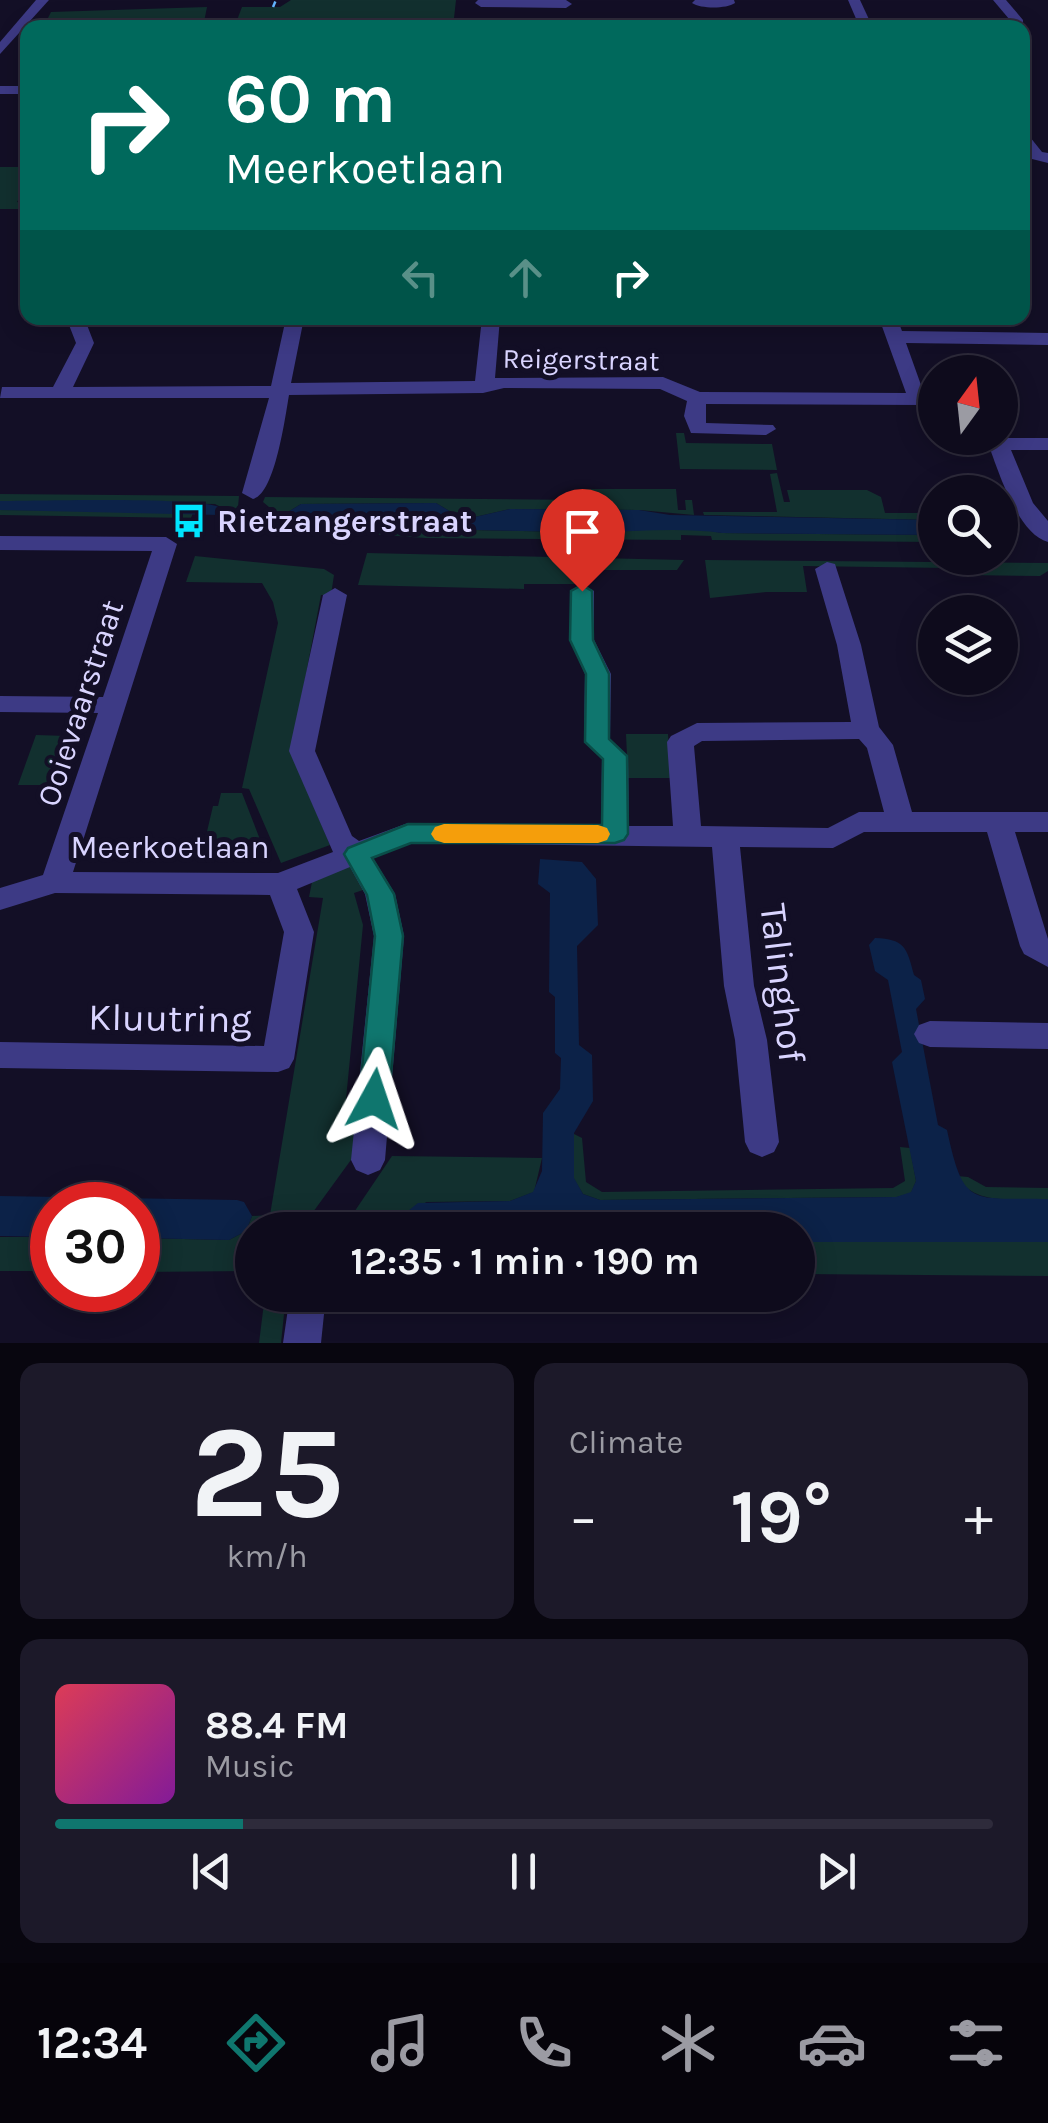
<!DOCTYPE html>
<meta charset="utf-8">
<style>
:root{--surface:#0e0b1c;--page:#1c1929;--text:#f1f3f6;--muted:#9b9ba3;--line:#2e2b3b;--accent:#0f766e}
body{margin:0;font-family:Karla,sans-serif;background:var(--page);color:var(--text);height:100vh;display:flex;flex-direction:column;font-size:38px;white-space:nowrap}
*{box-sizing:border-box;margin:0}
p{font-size:32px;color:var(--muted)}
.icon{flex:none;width:55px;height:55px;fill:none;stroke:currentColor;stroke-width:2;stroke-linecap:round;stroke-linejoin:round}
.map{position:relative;height:1343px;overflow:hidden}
.sheet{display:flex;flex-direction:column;gap:20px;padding:20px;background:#08060f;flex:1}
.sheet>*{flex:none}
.guide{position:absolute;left:20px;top:20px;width:1010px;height:305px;border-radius:20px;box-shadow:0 5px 25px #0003,0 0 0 2px var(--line);background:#00695c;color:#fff;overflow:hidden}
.needle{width:65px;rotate:15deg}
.fabs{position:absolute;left:918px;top:355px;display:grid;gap:20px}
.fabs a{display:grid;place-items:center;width:100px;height:100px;border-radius:50%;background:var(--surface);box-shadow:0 5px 25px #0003,0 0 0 2px var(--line);font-size:50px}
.speed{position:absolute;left:30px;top:1182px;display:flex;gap:20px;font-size:50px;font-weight:700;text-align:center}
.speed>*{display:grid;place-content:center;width:130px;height:130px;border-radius:50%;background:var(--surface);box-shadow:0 5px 25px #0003,0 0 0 2px var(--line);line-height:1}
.speed .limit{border:15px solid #d22;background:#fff;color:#111}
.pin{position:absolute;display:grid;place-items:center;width:85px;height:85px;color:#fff;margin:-102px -42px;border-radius:50% 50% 50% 0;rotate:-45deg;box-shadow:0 0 10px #0007}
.pin .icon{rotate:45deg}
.me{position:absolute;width:110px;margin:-55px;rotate:5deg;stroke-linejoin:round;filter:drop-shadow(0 0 8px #0008)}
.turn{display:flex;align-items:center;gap:35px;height:210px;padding:0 40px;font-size:45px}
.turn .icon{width:130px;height:130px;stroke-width:2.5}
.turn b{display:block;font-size:70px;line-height:85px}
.lanes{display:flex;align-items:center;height:95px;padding:0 40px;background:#0003;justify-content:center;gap:50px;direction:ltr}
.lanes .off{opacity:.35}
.big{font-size:75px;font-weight:700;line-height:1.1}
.sheet .card{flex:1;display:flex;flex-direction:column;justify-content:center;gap:15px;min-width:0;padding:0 35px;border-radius:20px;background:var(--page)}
.sheet .dial{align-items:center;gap:0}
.dial b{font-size:130px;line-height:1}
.song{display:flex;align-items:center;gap:30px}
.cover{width:120px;height:120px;border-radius:15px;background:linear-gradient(135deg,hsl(350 70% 55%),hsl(290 70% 35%))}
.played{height:10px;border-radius:5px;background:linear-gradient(90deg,var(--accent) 20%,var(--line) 20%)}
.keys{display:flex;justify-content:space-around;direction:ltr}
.heat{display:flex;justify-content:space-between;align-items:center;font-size:55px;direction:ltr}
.sheet .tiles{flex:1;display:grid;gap:20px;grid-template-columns:1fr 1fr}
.card:last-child{grid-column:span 2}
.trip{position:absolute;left:235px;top:1212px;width:580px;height:100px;border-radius:50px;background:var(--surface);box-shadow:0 5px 25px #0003,0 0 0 2px var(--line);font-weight:700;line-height:100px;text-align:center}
.tabs{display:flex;height:160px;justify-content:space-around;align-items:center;background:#06040b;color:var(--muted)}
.tabs .icon{width:70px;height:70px}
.tabs .active{color:var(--accent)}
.tabs b{font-size:45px;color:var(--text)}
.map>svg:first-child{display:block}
.green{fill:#12302f}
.water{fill:#0c2248}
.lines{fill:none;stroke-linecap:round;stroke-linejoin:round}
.ferry{stroke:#62b6ff;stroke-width:2.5;stroke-dasharray:6 5;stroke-linecap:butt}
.street{fill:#3d3a85;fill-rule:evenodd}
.route{fill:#0f766e;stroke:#0a4d48;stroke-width:2.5}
.slow{fill:#f59e0b}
.labels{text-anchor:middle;stroke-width:10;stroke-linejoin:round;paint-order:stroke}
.far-street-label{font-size:28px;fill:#d9d4ff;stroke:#130f26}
.poi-label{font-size:32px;font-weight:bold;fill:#d9d4ff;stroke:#130f26;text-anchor:start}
.street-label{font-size:32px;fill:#d9d4ff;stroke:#130f26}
.near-street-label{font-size:38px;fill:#d9d4ff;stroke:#130f26}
</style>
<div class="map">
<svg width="1048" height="1343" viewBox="0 0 1048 1343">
<rect width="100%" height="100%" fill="#130f26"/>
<!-- green -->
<g class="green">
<polygon points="291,0 456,0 454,18 439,27 234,28 242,7 280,7"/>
<polygon points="207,7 203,27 43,28 51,12"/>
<polygon points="0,167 27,167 27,185 17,202 27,203 27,209 0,209"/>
<polygon points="676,433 684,433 686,443 772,444 777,470 680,469"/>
<polygon points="777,473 784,502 790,502 787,490 867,490 881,497 885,513 935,513 935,520 704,515 703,512 777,512 770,474"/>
<path d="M584,489H676L678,510H686L685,500H692L694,515L639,510L510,509L475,517L456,515L436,503L301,504L288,512L293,521C393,529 492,531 592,532C636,532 680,524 722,533L935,535V542L712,540L711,536L681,535V540L425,538L275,527V512L263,502L265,497L584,500Z"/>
<polygon points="0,494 239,496 238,507 249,518 219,515 221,507 215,504 0,501"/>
<polygon points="0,510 171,511 193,513 191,518 0,515"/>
<polygon points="367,553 684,560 677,570 585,570 584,584 524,584 524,589 358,585"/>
<polygon points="195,556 324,569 334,575 331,595 321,595 291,753 330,845 281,863 249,789 242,788 278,623 273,602 262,583 186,582"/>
<polygon points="705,560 1048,563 1048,571 1040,576 963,575 949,568 803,566 807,592 766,592 710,598"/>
<polygon points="626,734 668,734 671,778 628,778"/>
<polygon points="36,735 67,736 49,785 18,785"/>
<polygon points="221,793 242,793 268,860 201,857 213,806 218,806"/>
<polygon points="343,865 357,867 369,888 354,893 363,925 343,1130 358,1133 356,1153 300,1230 252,1230 252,1271 138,1272 138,1238 229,1240 246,1231 252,1216 270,1215 323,898 309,897 312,882"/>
<polygon points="574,1134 582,1138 586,1182 602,1192 893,1188 905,1181 900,1147 910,1148 916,1181 911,1193 897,1197 600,1200 583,1194 574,1179"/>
<polygon points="392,1156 542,1158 534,1192 510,1201 426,1202 405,1226 405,1230 342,1230"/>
<path d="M957,1176L968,1177L986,1187L1048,1188V1199C1017,1198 974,1207 957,1176Z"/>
<rect x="0" y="1237" width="52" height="34"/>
<polygon points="798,1242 1048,1242 1048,1276 798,1274"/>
<polygon points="265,1295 286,1295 281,1343 259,1343"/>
</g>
<!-- water -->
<g class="water">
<path d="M0,501C35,501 202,496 221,508L219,515L0,510Z"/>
<path d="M436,503L456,515L475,517L510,509L639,510L670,515L935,520V535L722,533C679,527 636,532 591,532C493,531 395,529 297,522L288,512L301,504Z"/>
<path d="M540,859L582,862L596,879L598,925L577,946L579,1045L592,1055L593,1101L574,1133V1178L583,1194L600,1200L896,1197L911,1192L916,1181L892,1062L902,1052L888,980L875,971L869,945L875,938C905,939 907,948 914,975L921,980L925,999L916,1009L938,1125L947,1130C964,1210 972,1197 1048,1199V1242H798V1230H405L408,1211L418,1203L510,1201L533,1192L542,1171L543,1113L560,1089L561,1058L555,1053V997L549,992L550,893L538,884Z"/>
<polygon points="0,1196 237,1200 244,1202 252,1216 246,1231 229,1240 138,1238 138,1205 52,1205 52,1237 0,1236"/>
</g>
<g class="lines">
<!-- ferry -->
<polyline class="ferry" points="273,7 276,0"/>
<!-- street -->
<g class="street">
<polygon points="36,0 49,0 0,54 0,42"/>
<polygon points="478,0 566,0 572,4 566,8 481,7 475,3"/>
<path d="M695,0H734L735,3C726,9 701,9 692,3Z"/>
<polygon points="848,0 860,0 873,28 860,28"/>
<polygon points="993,0 1006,0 1023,20 1023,26 1015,26"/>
<rect x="0" y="86" width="28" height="8"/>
<polygon points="1022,136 1030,137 1042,152 1048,153 1048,163 1032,159 1022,147"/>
<path d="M72,318H90L87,325L94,343L73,387L271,386L286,318H304L291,383L475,381L482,318H500L495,378L663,377L700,392L906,393L879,318H897L902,331L1048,333V345L906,343L921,385L935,394V409L924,405L706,404V423L773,425L776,429L766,435L691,433L684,416L687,401L660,389L504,388L483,393L289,395C285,418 275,494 253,499L242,493L269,398H0L2,387H53L76,343L69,325Z"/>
<path d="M1000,433L1006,438H1048V450H1011L1033,503L1048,521V542C1016,533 997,466 986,438H1000Z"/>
<path d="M0,536L166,537L177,544L73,872L278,873L333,852L289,751L323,595L335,588L347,595L315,751L352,836L359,841L408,823L601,825L602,759L584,742L585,674L570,640V591L582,584L594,591V640L611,674L610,739L628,756L629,826H673L667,742L671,736L697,723L851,722L837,645L815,569L827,562L835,564L861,645L879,727L893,745L912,812H1048V832H1015L1048,939V967L1024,954L1020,946L987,832H864L833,848L740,847L754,986L767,1040L779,1142L774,1152L762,1157L750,1152L745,1142L735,1040L724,986L712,847L411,843L373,858L395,894L404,936L385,1160L380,1170L368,1175L356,1170L351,1160L374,936L365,894L350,867L297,889L314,932L294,1059L289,1068L278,1072L0,1068V1042L264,1046L284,932L270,895L55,893L0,910V888L43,875L98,713L0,712V696L103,697L152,551L0,550ZM859,739L867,748L884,812H859L828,828L701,826L694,746L702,741Z"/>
<polygon points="930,1021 1048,1023 1048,1049 930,1047 919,1043 914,1034 919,1025"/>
<polygon points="290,1295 326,1295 321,1343 283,1343"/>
</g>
</g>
<!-- route -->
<polygon class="route" points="582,585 592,591 593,640 609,674 609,739 627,756 628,834 624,840 615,843 411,843 372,858 394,894 403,936 389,1099 384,1108 374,1112 363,1108 359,1099 375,936 367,895 344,854 348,848 408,824 602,825 603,759 585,742 586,674 570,640 571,591"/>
<!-- slow -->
<polygon class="slow" points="444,824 598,825 607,828 610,834 607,840 598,843 444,843 435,840 431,834 435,827"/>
<!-- icons -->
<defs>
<g id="bus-bare" transform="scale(2.7)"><path d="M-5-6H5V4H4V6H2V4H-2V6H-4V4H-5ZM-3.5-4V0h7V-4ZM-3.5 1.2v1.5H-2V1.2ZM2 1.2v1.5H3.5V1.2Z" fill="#00e5ff" stroke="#130f26" stroke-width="2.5" paint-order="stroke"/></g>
</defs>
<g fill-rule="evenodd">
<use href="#bus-bare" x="189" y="521"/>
</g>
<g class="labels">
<!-- far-street labels -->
<g class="far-street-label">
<text transform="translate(581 359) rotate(1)" y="10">Reigerstraat</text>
</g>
<!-- poi labels -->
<g class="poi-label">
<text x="217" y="532">Rietzangerstraat</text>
</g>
<!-- street labels -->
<g class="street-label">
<text transform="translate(80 703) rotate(-72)" y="11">Ooievaarstraat</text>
<text x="170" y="858">Meerkoetlaan</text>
</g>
<!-- near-street labels -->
<g class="near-street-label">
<text transform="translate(783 983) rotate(83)" y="13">Talinghof</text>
<text transform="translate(170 1018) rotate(1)" y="13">Kluutring</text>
</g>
</g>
</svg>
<div class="fabs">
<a><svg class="needle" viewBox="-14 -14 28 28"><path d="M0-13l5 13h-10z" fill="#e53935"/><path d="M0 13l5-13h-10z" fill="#9b9ba3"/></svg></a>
<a><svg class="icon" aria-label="search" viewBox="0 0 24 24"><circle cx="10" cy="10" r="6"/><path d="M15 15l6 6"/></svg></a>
<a><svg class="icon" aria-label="layers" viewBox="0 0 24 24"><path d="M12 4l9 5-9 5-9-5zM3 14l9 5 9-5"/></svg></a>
</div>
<div class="speed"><div class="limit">30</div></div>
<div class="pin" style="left:582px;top:591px;background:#d93025"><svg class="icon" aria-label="arrive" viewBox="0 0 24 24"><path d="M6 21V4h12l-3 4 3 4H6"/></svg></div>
<svg class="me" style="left:374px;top:1099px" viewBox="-20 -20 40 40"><path d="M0-17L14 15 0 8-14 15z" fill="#0f766e" stroke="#fff" stroke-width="4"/></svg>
<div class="trip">12:35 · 1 min · 190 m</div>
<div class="guide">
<div class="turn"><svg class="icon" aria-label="right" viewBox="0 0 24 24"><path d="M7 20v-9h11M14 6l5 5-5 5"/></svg><div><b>60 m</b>Meerkoetlaan</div></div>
<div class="lanes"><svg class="icon off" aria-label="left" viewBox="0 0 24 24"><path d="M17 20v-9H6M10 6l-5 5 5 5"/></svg><svg class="icon off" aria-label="ahead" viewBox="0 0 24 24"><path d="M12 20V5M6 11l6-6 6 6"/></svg><svg class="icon" aria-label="right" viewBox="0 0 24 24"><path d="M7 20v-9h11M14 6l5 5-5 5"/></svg></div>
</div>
</div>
<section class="sheet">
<div class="tiles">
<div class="card dial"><b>25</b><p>km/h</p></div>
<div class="card"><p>Climate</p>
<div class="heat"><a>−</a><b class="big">19°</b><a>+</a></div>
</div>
<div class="card">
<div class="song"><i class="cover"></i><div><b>88.4 FM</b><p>Music</p></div></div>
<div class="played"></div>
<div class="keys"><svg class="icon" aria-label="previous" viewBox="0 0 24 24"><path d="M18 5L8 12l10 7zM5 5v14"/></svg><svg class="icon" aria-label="pause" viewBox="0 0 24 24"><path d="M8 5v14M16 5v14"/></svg><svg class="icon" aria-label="next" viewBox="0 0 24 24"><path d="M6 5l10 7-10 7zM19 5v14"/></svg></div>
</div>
</div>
</section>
<nav class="tabs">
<b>12:34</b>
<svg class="icon active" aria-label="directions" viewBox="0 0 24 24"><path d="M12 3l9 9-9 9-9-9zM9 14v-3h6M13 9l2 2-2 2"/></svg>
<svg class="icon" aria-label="music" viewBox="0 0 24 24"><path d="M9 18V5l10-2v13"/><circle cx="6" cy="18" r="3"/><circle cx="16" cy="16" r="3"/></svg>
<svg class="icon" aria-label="phone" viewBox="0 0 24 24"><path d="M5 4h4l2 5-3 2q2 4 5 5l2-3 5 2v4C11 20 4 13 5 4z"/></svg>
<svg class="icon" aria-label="climate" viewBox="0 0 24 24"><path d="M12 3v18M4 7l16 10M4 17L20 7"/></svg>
<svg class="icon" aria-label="car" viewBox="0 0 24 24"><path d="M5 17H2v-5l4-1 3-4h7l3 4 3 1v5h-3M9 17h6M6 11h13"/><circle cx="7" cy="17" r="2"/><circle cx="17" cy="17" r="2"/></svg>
<svg class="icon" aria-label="filters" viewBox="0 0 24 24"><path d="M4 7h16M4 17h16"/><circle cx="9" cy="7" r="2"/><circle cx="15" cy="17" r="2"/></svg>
</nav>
